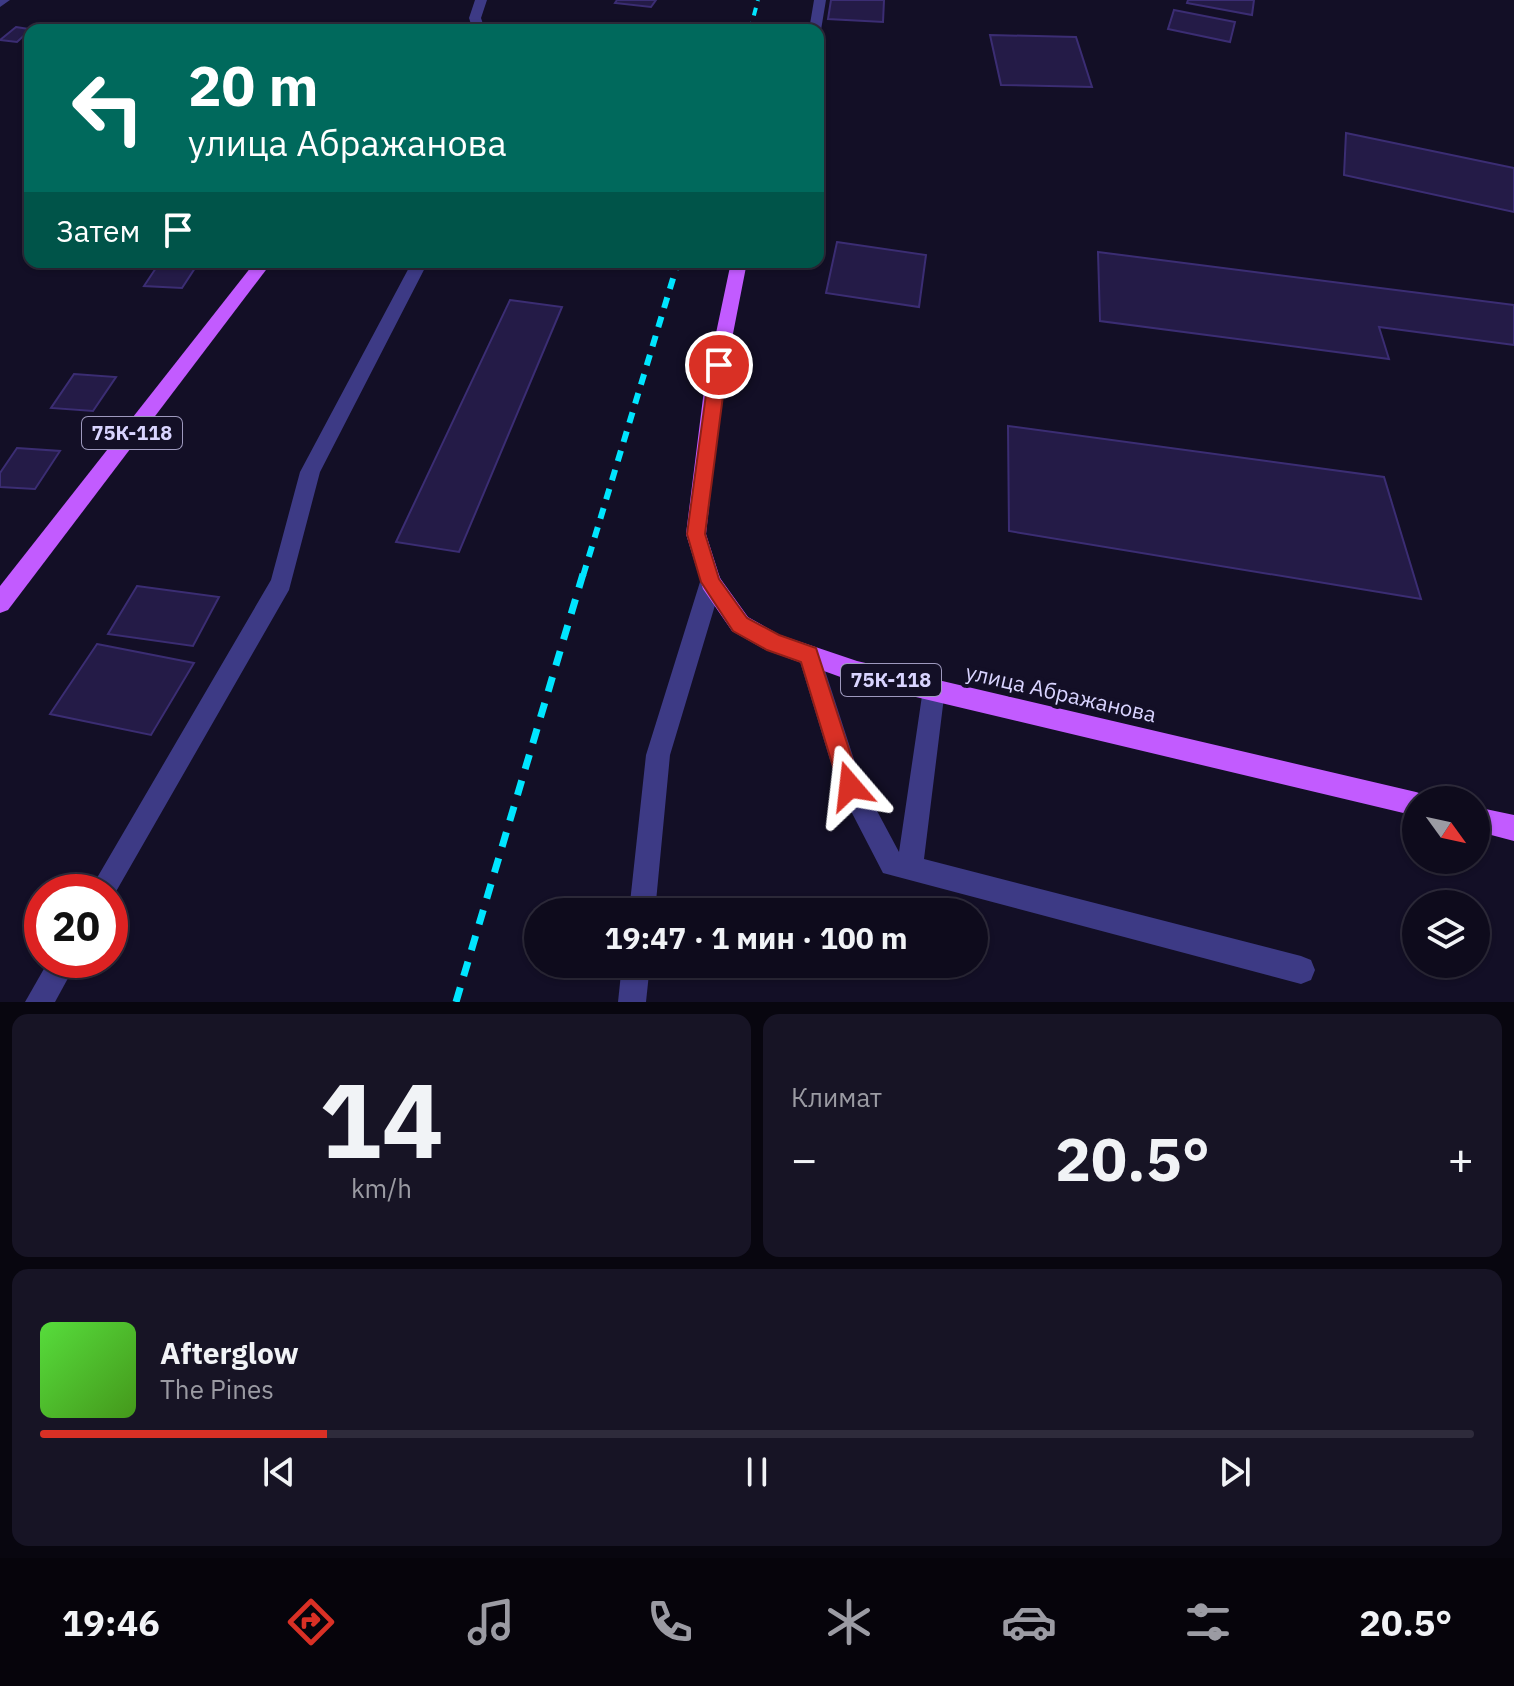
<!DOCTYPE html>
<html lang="ru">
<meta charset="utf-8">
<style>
:root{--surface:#0e0b1c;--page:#171425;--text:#f1f3f6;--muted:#9b9ba3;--line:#2e2b3b;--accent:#d93025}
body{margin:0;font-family:"IBM Plex Sans",sans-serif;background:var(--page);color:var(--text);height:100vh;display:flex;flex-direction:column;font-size:30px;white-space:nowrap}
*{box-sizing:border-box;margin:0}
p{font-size:26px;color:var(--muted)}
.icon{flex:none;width:44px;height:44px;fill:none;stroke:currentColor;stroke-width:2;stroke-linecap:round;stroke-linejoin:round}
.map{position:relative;height:1002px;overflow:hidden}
.sheet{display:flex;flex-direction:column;gap:12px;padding:12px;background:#08060f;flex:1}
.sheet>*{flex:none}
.top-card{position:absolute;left:24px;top:24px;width:800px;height:244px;border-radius:16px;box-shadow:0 2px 6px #0004,0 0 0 2px var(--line);background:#00695c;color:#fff;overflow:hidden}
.needle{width:52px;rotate:123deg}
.controls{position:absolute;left:1402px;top:786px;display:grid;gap:16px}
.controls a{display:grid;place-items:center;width:88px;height:88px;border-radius:50%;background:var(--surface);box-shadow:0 2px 6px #0004,0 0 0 2px var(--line);font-size:40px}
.speed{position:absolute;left:24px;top:874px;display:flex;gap:16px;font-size:40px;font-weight:700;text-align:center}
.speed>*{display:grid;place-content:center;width:104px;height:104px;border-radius:50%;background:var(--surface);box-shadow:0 2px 6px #0004,0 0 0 2px var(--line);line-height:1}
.speed .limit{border:12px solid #d22;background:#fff;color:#111}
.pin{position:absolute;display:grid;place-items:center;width:68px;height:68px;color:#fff;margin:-34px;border:4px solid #fff;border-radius:50%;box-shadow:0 2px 8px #0007}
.me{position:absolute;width:88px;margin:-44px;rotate:343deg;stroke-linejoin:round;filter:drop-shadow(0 0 6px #0008)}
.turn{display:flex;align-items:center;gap:28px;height:168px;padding:0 32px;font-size:36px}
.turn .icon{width:104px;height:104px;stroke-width:2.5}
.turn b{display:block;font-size:56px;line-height:68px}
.then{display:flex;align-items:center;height:76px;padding:0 32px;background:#0003;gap:16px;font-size:30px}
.big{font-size:60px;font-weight:700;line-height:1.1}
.sheet .card{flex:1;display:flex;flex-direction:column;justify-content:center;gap:12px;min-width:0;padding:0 28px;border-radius:16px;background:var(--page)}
.sheet .dial{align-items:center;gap:0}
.dial b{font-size:104px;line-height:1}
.song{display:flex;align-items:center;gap:24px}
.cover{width:96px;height:96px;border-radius:12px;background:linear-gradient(135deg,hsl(110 70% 55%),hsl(100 70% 35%))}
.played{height:8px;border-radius:4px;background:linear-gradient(90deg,var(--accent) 20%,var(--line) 20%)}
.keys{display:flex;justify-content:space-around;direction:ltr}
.heat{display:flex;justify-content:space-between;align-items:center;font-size:44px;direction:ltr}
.sheet .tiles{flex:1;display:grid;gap:12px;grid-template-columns:1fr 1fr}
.card:last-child{grid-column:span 2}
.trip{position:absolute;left:524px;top:898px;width:464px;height:80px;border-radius:40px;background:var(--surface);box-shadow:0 2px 6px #0004,0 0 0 2px var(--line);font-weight:700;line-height:80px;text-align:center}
.tab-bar{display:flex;height:128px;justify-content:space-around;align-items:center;background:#06040b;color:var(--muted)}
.tab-bar .icon{width:56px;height:56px}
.tab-bar .active{color:var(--accent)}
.tab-bar b{font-size:36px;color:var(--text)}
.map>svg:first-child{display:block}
.building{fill:#241b47;stroke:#3b2d73;stroke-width:2}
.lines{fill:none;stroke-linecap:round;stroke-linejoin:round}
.minor{fill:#3d3a85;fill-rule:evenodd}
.major{fill:#c25bff;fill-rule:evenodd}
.rail-far2{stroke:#00e5ff;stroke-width:4;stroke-dasharray:8 7;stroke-linecap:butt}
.rail-far1{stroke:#00e5ff;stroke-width:6;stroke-dasharray:11 9;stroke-linecap:butt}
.rail{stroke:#00e5ff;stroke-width:7;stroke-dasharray:15 12;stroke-linecap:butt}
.route{fill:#d93025;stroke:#8d1f18;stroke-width:2}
.labels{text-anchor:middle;stroke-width:8;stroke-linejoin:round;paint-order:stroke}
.shield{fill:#130f26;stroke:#9e99be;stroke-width:2}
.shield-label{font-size:20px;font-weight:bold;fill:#d9d4ff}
.street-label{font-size:22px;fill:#d9d4ff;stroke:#130f26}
</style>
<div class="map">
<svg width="1514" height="1002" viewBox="0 0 1514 1002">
<rect width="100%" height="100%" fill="#130f26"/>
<!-- building -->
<g class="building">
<polygon points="617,0 656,0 651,7 615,3"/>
<polygon points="831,0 884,0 883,22 828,19"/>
<polygon points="1188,0 1254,0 1252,15 1187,3"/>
<polygon points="1174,10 1235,22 1230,42 1168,29"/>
<polygon points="16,27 35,30 30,30 17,42 0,40"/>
<polygon points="990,35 1076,37 1092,87 1001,85"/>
<polygon points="1346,133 1514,168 1514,212 1344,175"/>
<polygon points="837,242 926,255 919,307 826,293"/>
<polygon points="1098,252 1514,305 1514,345 1379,327 1389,359 1100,321"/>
<polygon points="160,262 199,262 182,288 144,286"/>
<polygon points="510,300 562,307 459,552 396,542"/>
<polygon points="74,374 116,377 93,411 51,408"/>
<polygon points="1008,426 1384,477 1421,599 1009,531"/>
<polygon points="17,448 60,451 35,489 0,487 0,473"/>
<polygon points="137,586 219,597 193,646 108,634"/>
<polygon points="97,644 194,663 151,735 50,714"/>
</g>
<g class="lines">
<!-- minor -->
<g class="minor">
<polygon points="0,0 10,0 0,7"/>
<polygon points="475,0 487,0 481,18 485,30 473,30 469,18"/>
<polygon points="814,0 826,0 821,30 818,33 818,30 809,30"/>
<polygon points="412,262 428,262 320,472 289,590 110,902 110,892 90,892 94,883 271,580 300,472"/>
<polygon points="711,573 719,575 722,582 670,755 655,912 629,912 646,755 700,582 703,575"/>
<polygon points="809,645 817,648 820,655 861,781 899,852 923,689 926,681 934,678 942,681 945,689 924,859 1301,956 1311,960 1315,970 1311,980 1301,984 883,873 838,786 798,655 801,648"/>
<polygon points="49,960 78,960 55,1002 25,1002"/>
<polygon points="622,964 650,964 646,1002 618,1002"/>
</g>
<!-- major -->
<g class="major">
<polygon points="255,262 272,262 8,610 0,613 0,586"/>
<polygon points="731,262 747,262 722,390 706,534 720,578 748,617 780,635 857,661 1416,792 1425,795 1427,800 1416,800 1416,816 857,683 766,650 732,631 703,589 686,534 704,390"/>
<polygon points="1476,807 1514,815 1514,841 1476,831"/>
</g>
<!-- rail-far2 -->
<polyline class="rail-far2" points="750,30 758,0"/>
<!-- rail-far1 -->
<polyline class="rail-far1" points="583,576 678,262"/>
<!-- rail -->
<polyline class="rail" points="456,1002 583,574"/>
</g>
<!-- route -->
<polygon class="route" points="719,359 727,365 705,534 719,579 747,618 779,635 816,648 861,786 858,794 850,797 842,794 839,786 801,662 767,650 733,631 701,582 687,534 710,365"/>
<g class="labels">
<!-- shield labels -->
<g class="shield">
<rect x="82" y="417" width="100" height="32" rx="6"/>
<rect x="841" y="664" width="100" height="32" rx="6"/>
</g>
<g class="shield-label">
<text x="132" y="440">75К-118</text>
<text x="891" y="687">75К-118</text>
</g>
<!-- street labels -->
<g class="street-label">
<text transform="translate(1061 693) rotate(13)" y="8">улица Абражанова</text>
</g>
</g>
</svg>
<div class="controls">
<a><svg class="needle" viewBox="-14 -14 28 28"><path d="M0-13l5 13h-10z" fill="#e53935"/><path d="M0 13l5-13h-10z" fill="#9b9ba3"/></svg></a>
<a><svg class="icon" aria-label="layers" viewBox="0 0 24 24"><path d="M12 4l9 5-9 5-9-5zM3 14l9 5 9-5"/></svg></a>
</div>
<div class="speed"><div class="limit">20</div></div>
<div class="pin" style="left:719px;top:365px;background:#d93025"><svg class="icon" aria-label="arrive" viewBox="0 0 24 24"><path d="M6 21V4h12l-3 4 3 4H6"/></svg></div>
<svg class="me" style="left:850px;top:786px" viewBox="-20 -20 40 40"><path d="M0-17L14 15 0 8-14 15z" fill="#d93025" stroke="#fff" stroke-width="4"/></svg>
<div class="trip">19:47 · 1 мин · 100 m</div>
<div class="top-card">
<div class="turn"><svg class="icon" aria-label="left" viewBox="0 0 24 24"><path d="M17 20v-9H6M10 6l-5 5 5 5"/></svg><div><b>20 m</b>улица Абражанова</div></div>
<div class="then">Затем<svg class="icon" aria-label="arrive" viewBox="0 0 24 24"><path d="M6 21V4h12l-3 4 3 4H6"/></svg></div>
</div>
</div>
<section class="sheet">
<div class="tiles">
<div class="card dial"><b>14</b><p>km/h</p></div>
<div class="card"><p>Климат</p>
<div class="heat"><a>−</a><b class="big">20.5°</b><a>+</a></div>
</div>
<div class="card">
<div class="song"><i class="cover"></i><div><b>Afterglow</b><p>The Pines</p></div></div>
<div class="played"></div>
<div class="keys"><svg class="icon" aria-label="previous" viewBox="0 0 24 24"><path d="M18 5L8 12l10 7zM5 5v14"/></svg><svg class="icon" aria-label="pause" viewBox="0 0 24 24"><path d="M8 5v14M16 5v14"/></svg><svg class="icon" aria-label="next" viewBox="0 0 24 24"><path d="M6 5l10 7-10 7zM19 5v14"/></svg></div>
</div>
</div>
</section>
<nav class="tab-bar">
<b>19:46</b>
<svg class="icon active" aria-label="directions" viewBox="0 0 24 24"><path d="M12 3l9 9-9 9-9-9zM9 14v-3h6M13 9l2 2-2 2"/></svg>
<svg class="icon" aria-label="music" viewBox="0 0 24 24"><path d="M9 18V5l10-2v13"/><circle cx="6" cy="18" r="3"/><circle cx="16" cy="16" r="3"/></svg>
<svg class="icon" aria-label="phone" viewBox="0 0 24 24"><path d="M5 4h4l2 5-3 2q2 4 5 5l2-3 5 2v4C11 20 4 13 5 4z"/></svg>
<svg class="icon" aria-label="climate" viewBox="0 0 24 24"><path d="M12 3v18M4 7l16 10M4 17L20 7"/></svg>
<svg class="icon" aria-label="car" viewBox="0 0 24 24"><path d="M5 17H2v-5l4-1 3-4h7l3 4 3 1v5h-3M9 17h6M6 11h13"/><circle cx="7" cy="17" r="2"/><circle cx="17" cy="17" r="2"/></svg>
<svg class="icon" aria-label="filters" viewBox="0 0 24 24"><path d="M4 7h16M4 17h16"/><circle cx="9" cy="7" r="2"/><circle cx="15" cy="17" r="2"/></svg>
<b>20.5°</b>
</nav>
